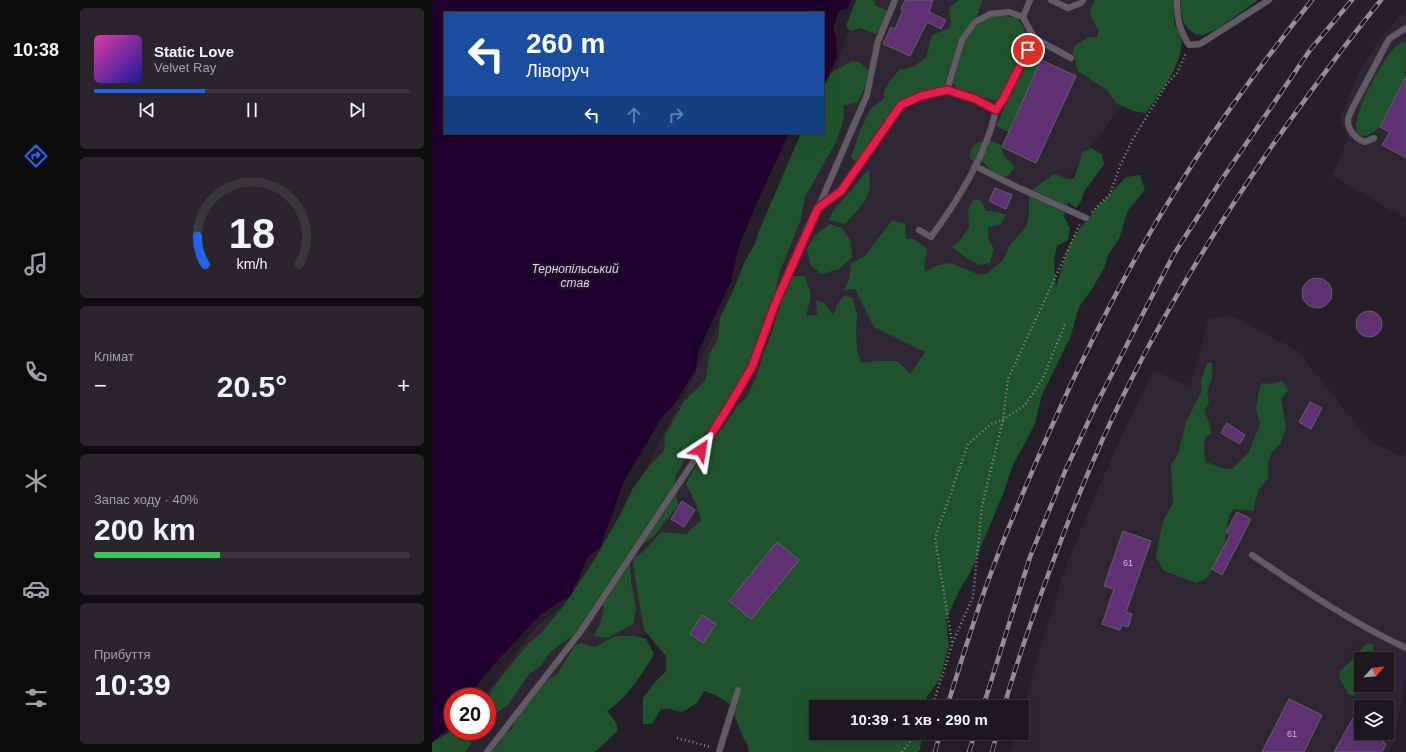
<!DOCTYPE html>
<html lang="uk">
<meta charset="utf-8">
<style>
:root{--surface:#1c181d;--page:#29252a;--text:#f1f3f6;--muted:#a0a0a4;--line:#3a373b;--accent:#2563eb}
body{margin:0;font-family:Arial,sans-serif;background:var(--page);color:var(--text);height:100vh;display:flex;flex-direction:column;font-size:15px;white-space:nowrap}
*{box-sizing:border-box;margin:0}
p{font-size:13px;color:var(--muted)}
.icon{flex:none;width:22px;height:22px;fill:none;stroke:currentColor;stroke-width:2;stroke-linecap:round;stroke-linejoin:round}
.map{position:relative;flex:1;overflow:hidden}
.details{display:flex;flex-direction:column;gap:8px;padding:8px;background:#0f0d10;width:360px}
.details>*{flex:none}
.banner{position:absolute;left:12px;top:12px;width:380px;height:122px;border-radius:0px;box-shadow:0 4px 16px #0002,0 0 0 1px var(--line);background:#1a4fa0;color:#fff;overflow:hidden}
.needle{width:26px;rotate:63deg}
.controls{position:absolute;left:922px;top:652px;display:grid;gap:8px}
.controls a{display:grid;place-items:center;width:40px;height:40px;border-radius:0px;background:var(--surface);box-shadow:0 4px 16px #0002,0 0 0 1px var(--line);font-size:20px}
.speed{position:absolute;left:12px;top:688px;display:flex;gap:8px;font-size:20px;font-weight:700;text-align:center}
.speed>*{display:grid;place-content:center;width:52px;height:52px;border-radius:50%;background:var(--surface);box-shadow:0 4px 16px #0002,0 0 0 1px var(--line);line-height:1}
.speed .limit{border:6px solid #d22;background:#fff;color:#111}
.pin{position:absolute;display:grid;place-items:center;width:34px;height:34px;color:#fff;margin:-17px;border:2px solid #fff;border-radius:50%;box-shadow:0 1px 4px #0007}
.me{position:absolute;width:44px;margin:-22px;rotate:33deg;stroke-linejoin:round;filter:drop-shadow(0 0 3px #0008)}
.turn{display:flex;align-items:center;gap:14px;height:84px;padding:0 16px;font-size:18px}
.turn .icon{width:52px;height:52px;stroke-width:2.5}
.turn b{display:block;font-size:28px;line-height:34px}
.lanes{display:flex;align-items:center;height:38px;padding:0 16px;background:#0003;justify-content:center;gap:20px;direction:ltr}
.lanes .off{opacity:.35}
.big{font-size:30px;font-weight:700;line-height:1.1}
.details .tile{flex:1;display:flex;flex-direction:column;justify-content:center;gap:6px;min-width:0;padding:0 14px;border-radius:6px;background:var(--page)}
.details .dial{align-items:center;gap:0}
.dial svg{height:104px;overflow:visible;fill:none;stroke:var(--line);stroke-width:7;stroke-linecap:round;text-anchor:middle}
.dial text{fill:var(--text);stroke:none}
.song{display:flex;align-items:center;gap:12px}
.cover{width:48px;height:48px;border-radius:6px;background:linear-gradient(135deg,hsl(320 70% 55%),hsl(240 70% 35%))}
.played{height:4px;border-radius:2px;background:linear-gradient(90deg,var(--accent) 35%,var(--line) 35%)}
.keys{display:flex;justify-content:space-around;direction:ltr}
.heat{display:flex;justify-content:space-between;align-items:center;font-size:22px;direction:ltr}
.charge{height:6px;border-radius:3px;background:linear-gradient(90deg,#34c759 40%,var(--line) 0)}
.trip{position:absolute;left:377px;top:700px;width:220px;height:40px;border-radius:0px;background:var(--surface);box-shadow:0 4px 16px #0002,0 0 0 1px var(--line);font-weight:700;line-height:40px;text-align:center}
main{display:flex;flex:1;min-height:0}
.tabs{display:flex;flex-direction:column;width:72px;justify-content:space-around;align-items:center;background:#0b0a0c;color:var(--muted)}
.tabs .icon{width:28px;height:28px}
.tabs .active{color:var(--accent)}
.tabs b{font-size:18px;color:var(--text)}
.map>svg:first-child{display:block}
.built{fill:#2f2633;fill-rule:evenodd}
.green{fill:#20532d}
.water{fill:#20002d}
.building{fill:#5e3172;stroke:#655f68}
.lines{fill:none;stroke-linecap:round;stroke-linejoin:round}
.lane-casing{stroke:#3f3b41;stroke-width:7}
.path{stroke:#8d898f;stroke-width:2.5;stroke-dasharray:1 3;stroke-linecap:butt}
.lane{stroke:#615b64;stroke-width:6}
.rail-casing{stroke:#928e94;stroke-width:4.5}
.rail{stroke:#1b161e;stroke-width:3;stroke-dasharray:9;stroke-linecap:butt}
.route-casing{stroke:#92132f;stroke-width:10}
.route{stroke:#e11d48;stroke-width:7}
.labels{text-anchor:middle;stroke-width:4;stroke-linejoin:round;paint-order:stroke}
.number-label{font-size:9px;fill:#cabcd0}
.water-label{font-size:12px;font-style:italic;fill:#eac4fc;stroke:#1b161e}
</style>
<main>
<nav class="tabs">
<b>10:38</b>
<svg class="icon active" aria-label="directions" viewBox="0 0 24 24"><path d="M12 3l9 9-9 9-9-9zM9 14v-3h6M13 9l2 2-2 2"/></svg>
<svg class="icon" aria-label="music" viewBox="0 0 24 24"><path d="M9 18V5l10-2v13"/><circle cx="6" cy="18" r="3"/><circle cx="16" cy="16" r="3"/></svg>
<svg class="icon" aria-label="phone" viewBox="0 0 24 24"><path d="M5 4h4l2 5-3 2q2 4 5 5l2-3 5 2v4C11 20 4 13 5 4z"/></svg>
<svg class="icon" aria-label="climate" viewBox="0 0 24 24"><path d="M12 3v18M4 7l16 10M4 17L20 7"/></svg>
<svg class="icon" aria-label="car" viewBox="0 0 24 24"><path d="M5 17H2v-5l4-1 3-4h7l3 4 3 1v5h-3M9 17h6M6 11h13"/><circle cx="7" cy="17" r="2"/><circle cx="17" cy="17" r="2"/></svg>
<svg class="icon" aria-label="filters" viewBox="0 0 24 24"><path d="M4 7h16M4 17h16"/><circle cx="9" cy="7" r="2"/><circle cx="15" cy="17" r="2"/></svg>
</nav>
<section class="details">
<div class="tile">
<div class="song"><i class="cover"></i><div><b>Static Love</b><p>Velvet Ray</p></div></div>
<div class="played"></div>
<div class="keys"><svg class="icon" aria-label="previous" viewBox="0 0 24 24"><path d="M18 5L8 12l10 7zM5 5v14"/></svg><svg class="icon" aria-label="pause" viewBox="0 0 24 24"><path d="M8 5v14M16 5v14"/></svg><svg class="icon" aria-label="next" viewBox="0 0 24 24"><path d="M6 5l10 7-10 7zM19 5v14"/></svg></div>
</div>
<div class="tile dial"><svg viewBox="0 0 100 80">
<path d="M14 69A42 42 0 1 1 86 69"/>
<path d="M14 69A42 42 0 0 1 8 47" stroke="#2563eb"/>
<text x="50" y="56" font-size="32" font-weight="700">18</text>
<text x="50" y="72" font-size="11">km/h</text>
</svg></div>
<div class="tile"><p>Клімат</p>
<div class="heat"><a>−</a><b class="big">20.5°</b><a>+</a></div>
</div>
<div class="tile"><p>Запас ходу · 40%</p><b class="big">200 km</b><div class="charge"></div></div>
<div class="tile"><p>Прибуття</p><b class="big">10:39</b></div>
</section>
<div class="map">
<svg width="974" height="752" viewBox="0 0 974 752">
<rect width="100%" height="100%" fill="#252027"/>
<!-- built -->
<g class="built">
<polygon points="427,0 719,0 718,67 552,292 435,558 307,495 133,752 9,752 25,731 55,731 55,697 51,697 103,628 142,597 172,548 259,382 373,133 391,133 391,93 408,55"/>
<polygon points="974,9 974,219 900,176 916,139 908,120 926,73 948,38"/>
<path d="M801,316L866,351L937,440L970,457L974,447V677L962,742L957,752H579L584,733H590V713L612,635L636,561L665,491L697,420L721,371L758,386L777,318ZM929,659H955V685H929ZM929,707H955V733H929Z"/>
</g>
<!-- green -->
<g class="green">
<polygon points="424,0 441,0 443,5 455,11 454,27 443,34 428,28 418,31 414,26"/>
<path d="M527,0H551L547,10L541,30C558,12 562,13 586,19C589,24 594,30 594,36C596,47 574,87 568,97L562,101L525,89L522,84L510,90L480,97L471,112L444,131L442,148L429,164L419,158L427,133L439,108L452,99V91L457,82L467,70L481,67L494,58L500,35L517,28L519,22L517,8Z"/>
<path d="M663,0H742C742,8 741,17 743,25C745,29 749,34 749,39C753,63 726,94 714,113L701,111L684,103L676,91L646,71L641,53L642,46L657,37L665,38L667,31C660,15 654,17 663,0Z"/>
<polygon points="749,0 826,0 785,29 771,35 763,34 757,30 752,23 749,12"/>
<path d="M974,41C974,49 974,70 973,77C970,85 965,93 961,101C957,109 953,119 948,126C944,131 931,141 926,133C917,120 947,68 956,56C960,49 966,43 974,41Z"/>
<polygon points="596,55 602,55 609,60 577,132 564,126"/>
<polygon points="421,61 428,62 436,71 435,82 426,102 411,106 412,118 404,142 373,197 368,222 348,271 341,303 331,320 332,339 290,414 256,454 244,475 242,486 246,505 223,535 197,555 199,581 204,608 201,624 185,633 175,638 162,636 169,622 172,606 163,605 143,634 118,652 109,666 97,674 75,706 58,717 55,716 55,704 60,689 94,646 109,633 130,608 161,562 188,515 201,488 218,465 232,451 233,436 252,401 274,380 277,354 286,340 288,318 301,291 313,261 323,244 327,231 369,133 391,133 391,87 394,83 400,72"/>
<polygon points="557,140 569,145 572,156 583,167 576,176 566,177 551,162 540,161 537,156 541,146 547,142"/>
<polygon points="659,148 670,154 672,164 652,192 649,201 644,208 636,202 632,217 638,228 636,240 625,246 622,259 624,287 636,248 646,231 662,211 694,177 708,175 713,190 696,210 687,239 676,255 672,268 660,289 647,307 638,338 610,395 602,426 581,465 571,494 538,573 527,591 514,620 517,646 507,680 494,698 493,707 384,707 384,733 490,733 488,750 485,752 317,752 315,743 310,735 298,704 283,695 272,691 265,703 250,712 238,709 229,709 220,724 211,724 211,698 223,682 234,671 234,656 212,630 203,577 201,558 212,551 229,532 255,534 261,527 269,521 266,508 254,484 273,449 293,425 305,406 315,397 324,378 331,354 338,338 357,276 373,276 379,296 374,316 385,315 384,300 392,303 401,315 405,305 412,296 420,297 425,315 424,331 425,350 429,363 444,361 466,361 478,374 493,352 442,327 423,289 412,290 417,279 419,263 433,256 460,220 473,224 474,239 482,239 495,249 492,266 494,272 506,265 518,263 546,274 554,274 571,260 577,246 594,227 597,215 597,192 622,174 637,179 642,178 651,152"/>
<path d="M437,169C442,196 430,205 413,224L397,220L401,211Z"/>
<polygon points="541,200 548,200 554,211 566,212 574,215 569,224 556,228 557,241 562,249 558,263 548,265 536,259 520,247 528,240 537,227 536,211"/>
<polygon points="398,224 410,228 418,240 420,257 407,269 390,274 379,266 375,249 383,235"/>
<path d="M775,363H780V378L775,392L777,403L772,410C775,420 779,423 779,434L773,437L772,451L774,462L790,468L800,469L817,452L828,424L824,408L827,390L830,383L839,384L850,381L856,390L849,399L854,427L849,443L841,451L837,459L836,467V478L826,491L821,511L802,509L797,515L793,540L790,554L775,578L765,583L732,571L724,557L730,524L741,502L739,466L747,451L754,422L769,393V381Z"/>
<path d="M183,636H204L214,639L222,654C211,673 194,699 175,711L183,721L186,730L163,752H58L68,743L71,735L80,729L82,720L111,683L126,673L143,645L148,643L163,647Z"/>
<polygon points="936,643 942,645 939,656 940,659 929,659 929,685 930,685 929,689 922,696 916,694 907,677 908,671 919,661 931,647"/>
<polygon points="21,730 21,731 33,731 39,744 33,752 0,752 0,742"/>
</g>
<!-- water -->
<polygon class="water" points="0,0 419,0 416,8 407,11 401,27 404,38 405,57 394,80 391,81 391,13 13,13 13,133 357,133 327,198 307,246 299,281 266,352 264,369 242,404 230,417 191,483 168,548 157,555 139,595 109,614 62,664 36,697 21,697 21,724 0,743"/>
<!-- building -->
<g class="building">
<polygon points="473,0 501,0 497,12 514,20 509,29 495,22 478,56 451,44 459,27 463,29 471,10 469,9"/>
<polygon points="609,60 644,76 604,163 570,147"/>
<polygon points="974,76 974,158 950,145 958,132 948,127"/>
<polygon points="563,188 580,195 574,209 557,201"/>
<circle cx="885" cy="293" r="15"/>
<circle cx="937" cy="324" r="13"/>
<polygon points="878,402 890,408 879,429 867,422"/>
<polygon points="795,423 813,435 808,444 789,433"/>
<polygon points="250,501 263,510 252,527 239,519"/>
<polygon points="805,512 819,519 790,575 780,569 798,535 794,532"/>
<polygon points="691,531 719,541 694,612 700,614 696,627 690,625 688,630 670,624 682,589 672,586"/>
<polygon points="345,542 367,560 319,619 297,601"/>
<polygon points="270,615 284,624 271,643 258,634"/>
<polygon points="857,699 890,715 872,752 830,752"/>
<polygon points="929,704 929,733 957,733 951,743 954,744 950,752 902,752"/>
</g>
<g class="lines">
<!-- lane casing -->
<g class="lane-casing">
<g id="lane">
<polyline points="619,0 636,8 649,3 651,0"/>
<path d="M745,0C745,19 747,29 757,45L768,44L837,0"/>
<polyline points="602,38 639,58"/>
<polyline points="515,90 530,40 543,22 558,14 577,12 591,17"/>
<path d="M942,138L933,142C924,139 915,130 916,119C917,116 919,112 920,109L957,39L974,28"/>
<polyline points="543,166 585,187 654,218"/>
<polyline points="388,207 409,191 469,105 489,96 515,90 543,99 564,110 572,98 602,38 591,17 598,0"/>
<path d="M487,230L499,237C526,200 554,156 564,110"/>
<path d="M820,555C870,589 919,622 974,648"/>
<polyline points="55,752 149,631 295,411 320,367 343,304 373,238 435,95 446,41 463,0"/>
<polyline points="287,752 306,690"/>
</g>
</g>
<!-- path -->
<g class="path">
<polyline points="660,212 678,194 688,166 701,139 734,85 745,73 754,53"/>
<polyline points="520,642 503,538 536,444 559,424 571,420 593,405 610,380 633,324"/>
<polyline points="500,707 521,642 541,597 550,506 571,420 576,379 648,224"/>
<polyline points="245,738 279,747"/>
<polyline points="470,752 485,733"/>
</g>
<!-- lane -->
<use href="#lane" class="lane"/>
<!-- rail casing -->
<g class="rail-casing">
<g id="rail">
<path d="M515,707C528,665 541,622 556,581C575,529 597,478 619,428C657,343 700,258 751,179C790,117 834,58 880,0"/>
<polyline points="551,707 598,557 634,469 665,403 703,329 742,254 788,182 878,50 920,0"/>
<path d="M572,707C581,674 592,643 603,611C626,546 651,481 680,419C725,323 780,233 840,146C875,96 911,47 949,0"/>
<polyline points="503,752 508,733"/>
<polyline points="537,752 543,733"/>
<polyline points="560,752 565,733"/>
</g>
</g>
<!-- rail -->
<use href="#rail" class="rail"/>
</g>
<g class="lines">
<!-- route casing -->
<g class="route-casing">
<polyline id="route" points="269,450 294,411 320,367 343,304 386,208 409,191 469,105 489,96 515,90 543,99 564,110 572,98 596,50"/>
</g>
<!-- route -->
<use href="#route" class="route"/>
</g>
<g class="labels">
<!-- number labels -->
<g class="number-label">
<text x="696" y="566">61</text>
<text x="860" y="737">61</text>
</g>
<!-- water labels -->
<g class="water-label">
<text x="143" y="273">Тернопільський<tspan x="143" dy="14">став</tspan></text>
</g>
</g>
</svg>
<div class="controls">
<a><svg class="needle" viewBox="-14 -14 28 28"><path d="M0-13l5 13h-10z" fill="#e53935"/><path d="M0 13l5-13h-10z" fill="#a0a0a4"/></svg></a>
<a><svg class="icon" aria-label="layers" viewBox="0 0 24 24"><path d="M12 4l9 5-9 5-9-5zM3 14l9 5 9-5"/></svg></a>
</div>
<div class="speed"><div class="limit">20</div></div>
<div class="pin" style="left:596px;top:50px;background:#d93025"><svg class="icon" aria-label="arrive" viewBox="0 0 24 24"><path d="M6 21V4h12l-3 4 3 4H6"/></svg></div>
<svg class="me" style="left:269px;top:450px" viewBox="-20 -20 40 40"><path d="M0-17L14 15 0 8-14 15z" fill="#e11d48" stroke="#fff" stroke-width="4"/></svg>
<div class="trip">10:39 · 1 хв · 290 m</div>
<div class="banner">
<div class="turn"><svg class="icon" aria-label="left" viewBox="0 0 24 24"><path d="M17 20v-9H6M10 6l-5 5 5 5"/></svg><div><b>260 m</b>Ліворуч</div></div>
<div class="lanes"><svg class="icon" aria-label="left" viewBox="0 0 24 24"><path d="M17 20v-9H6M10 6l-5 5 5 5"/></svg><svg class="icon off" aria-label="ahead" viewBox="0 0 24 24"><path d="M12 20V5M6 11l6-6 6 6"/></svg><svg class="icon off" aria-label="right" viewBox="0 0 24 24"><path d="M7 20v-9h11M14 6l5 5-5 5"/></svg></div>
</div>
</div>
</main>
